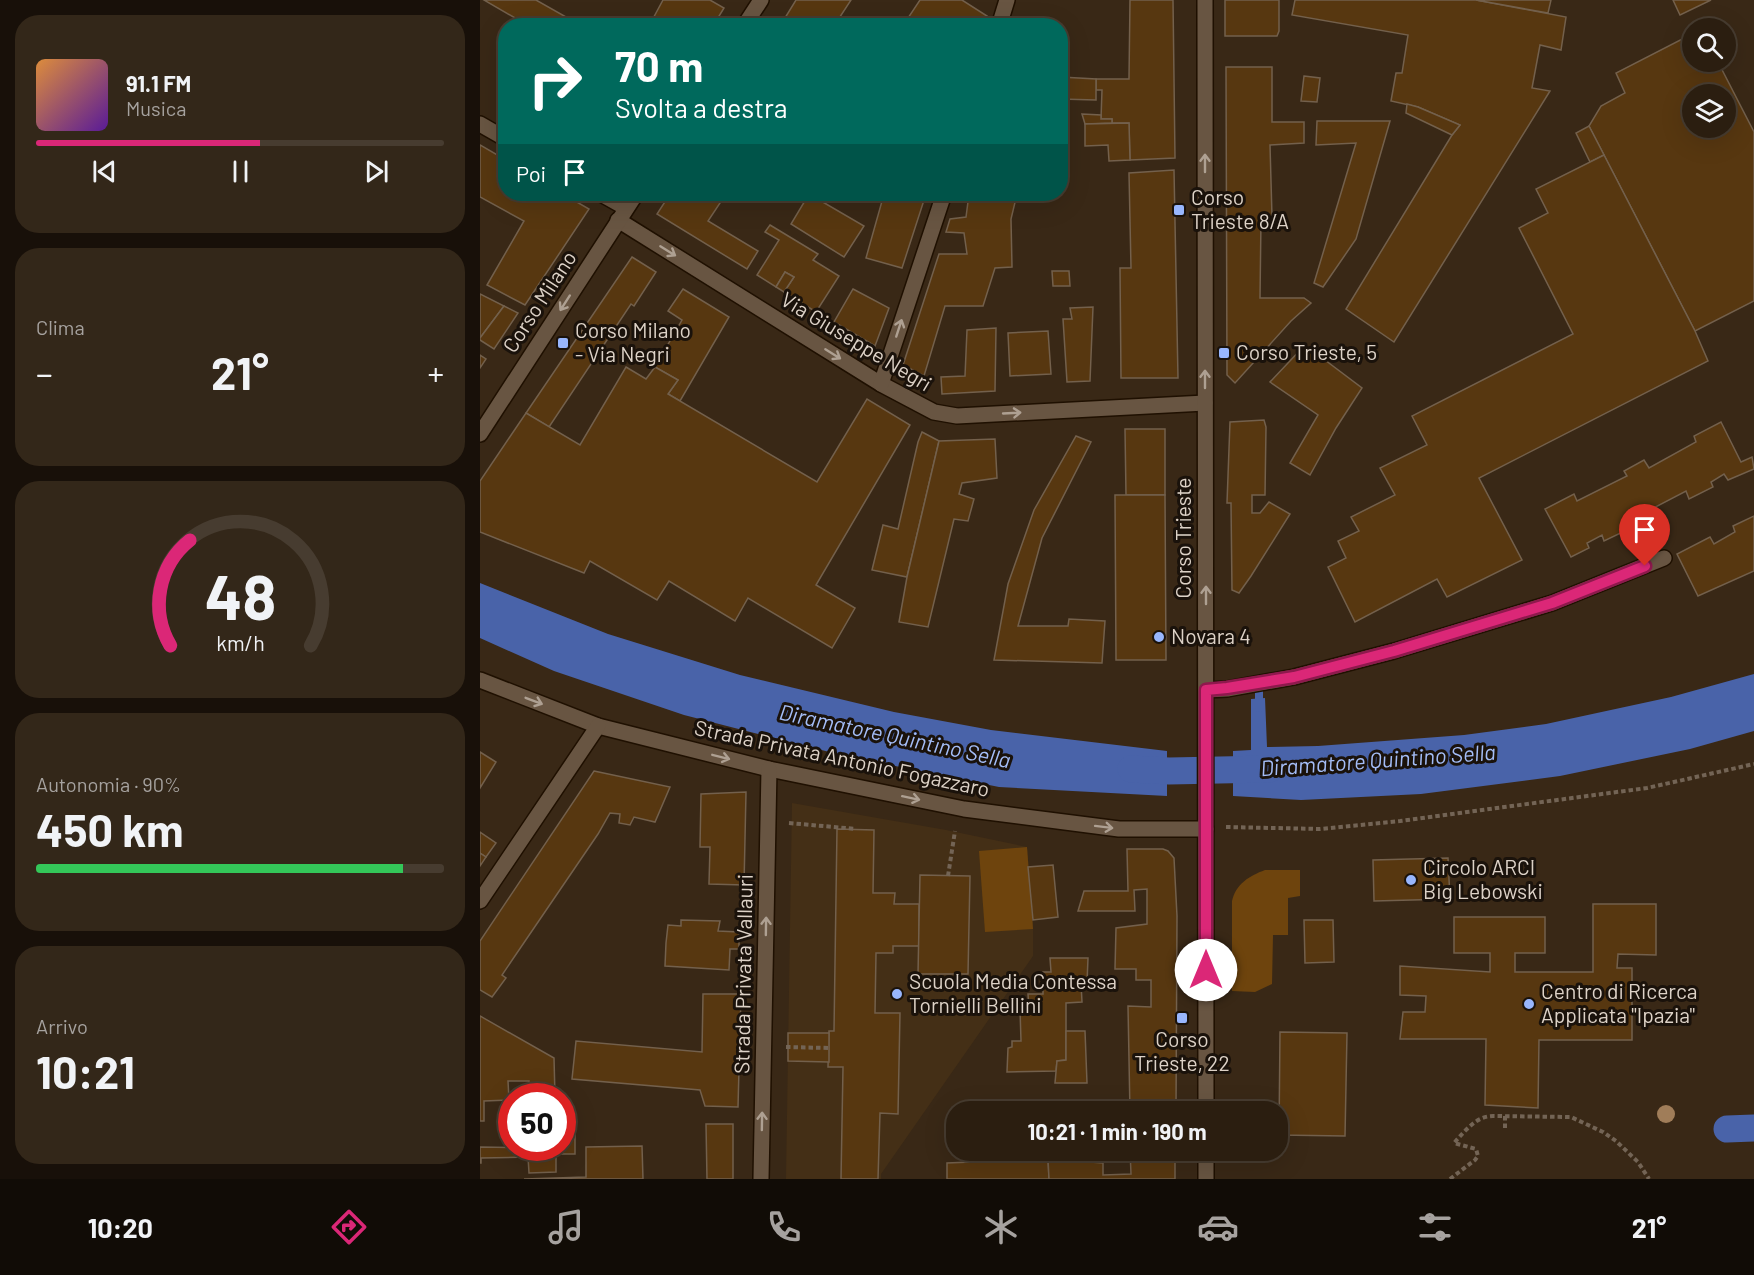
<!DOCTYPE html>
<html lang="it">
<meta charset="utf-8">
<style>
:root{--surface:#2b1e10;--page:#332719;--text:#f1f3f6;--muted:#a6a29f;--line:#473c30;--accent:#db2777}
body{margin:0;font-family:Barlow,sans-serif;background:var(--page);color:var(--text);height:100vh;display:flex;flex-direction:column;font-size:22px;white-space:nowrap}
*{box-sizing:border-box;margin:0}
p{font-size:20px;color:var(--muted)}
.icon{flex:none;width:33px;height:33px;fill:none;stroke:currentColor;stroke-width:2;stroke-linecap:round;stroke-linejoin:round}
.map{position:relative;flex:1;overflow:hidden}
.details{display:flex;flex-direction:column;gap:15px;padding:15px;background:#181009;width:480px}
.details>*{flex:none}
.top-card{position:absolute;left:18px;top:18px;width:570px;height:183px;border-radius:24px;box-shadow:0 6px 24px #0002,0 0 0 2px var(--line);background:#00695c;color:#fff;overflow:hidden}
.tools{position:absolute;left:1202px;top:18px;display:grid;gap:12px}
.tools a{display:grid;place-items:center;width:54px;height:54px;border-radius:50%;background:var(--surface);box-shadow:0 6px 24px #0002,0 0 0 2px var(--line);font-size:30px}
.speed{position:absolute;left:18px;top:1083px;display:flex;gap:12px;font-size:30px;font-weight:700;text-align:center}
.speed>*{display:grid;place-content:center;width:78px;height:78px;border-radius:50%;background:var(--surface);box-shadow:0 6px 24px #0002,0 0 0 2px var(--line);line-height:1}
.speed .limit{border:9px solid #d22;background:#fff;color:#111}
.pin{position:absolute;display:grid;place-items:center;width:51px;height:51px;color:#fff;margin:-62px -26px;border-radius:50% 50% 50% 0;rotate:-45deg;box-shadow:0 0 6px #0007}
.pin .icon{rotate:45deg}
.me{position:absolute;width:66px;margin:-33px;rotate:0deg;stroke-linejoin:round;filter:drop-shadow(0 0 4px #0008)}
.turn{display:flex;align-items:center;gap:21px;height:126px;padding:0 18px;font-size:27px}
.turn .icon{width:78px;height:78px;stroke-width:2.5}
.turn b{display:block;font-size:42px;line-height:51px}
.then{display:flex;align-items:center;height:57px;padding:0 18px;background:#0003;gap:12px;font-size:22px}
.big{font-size:45px;font-weight:700;line-height:1.1}
.details .card{flex:1;display:flex;flex-direction:column;justify-content:center;gap:9px;min-width:0;padding:0 21px;border-radius:24px;background:var(--page)}
.details .dial{align-items:center;gap:0}
.dial svg{height:156px;overflow:visible;fill:none;stroke:var(--line);stroke-width:7;stroke-linecap:round;text-anchor:middle}
.dial text{fill:var(--text);stroke:none}
.song{display:flex;align-items:center;gap:18px}
.cover{width:72px;height:72px;border-radius:9px;background:linear-gradient(135deg,hsl(30 70% 55%),hsl(270 70% 35%))}
.played{height:6px;border-radius:3px;background:linear-gradient(90deg,var(--accent) 55%,var(--line) 55%)}
.keys{display:flex;justify-content:space-around;direction:ltr}
.heat{display:flex;justify-content:space-between;align-items:center;font-size:33px;direction:ltr}
.charge{height:9px;border-radius:4px;background:linear-gradient(90deg,#34c759 90%,var(--line) 0)}
.trip{position:absolute;left:466px;top:1101px;width:342px;height:60px;border-radius:24px;background:var(--surface);box-shadow:0 6px 24px #0002,0 0 0 2px var(--line);font-weight:700;line-height:60px;text-align:center}
.dock{display:flex;height:96px;justify-content:space-around;align-items:center;background:#110c06;color:var(--muted)}
.dock .icon{width:42px;height:42px}
.dock .current{color:var(--accent)}
.dock b{font-size:27px;color:var(--text)}
main{display:flex;flex:1;min-height:0}
.map>svg:first-child{display:block}
.built{fill:#442f16}
.green{fill:#6e440d}
.water{fill:#4963a9}
.lines{fill:none;stroke-linecap:round;stroke-linejoin:round}
.stream{stroke:#4963a9;stroke-width:8}
.canal{stroke:#4963a9;stroke-width:27}
.building{fill:#573710;stroke:#73604c;stroke-width:1.5;fill-rule:evenodd}
.lane-casing{stroke:#1f1001;stroke-width:18}
.street-casing{stroke:#1f1001;stroke-width:18}
.secondary-casing{stroke:#1f1001;stroke-width:18}
.path{stroke:#736455;stroke-width:4;stroke-dasharray:4.5 3;stroke-linecap:butt}
.lane{stroke:#685542;stroke-width:15}
.street{stroke:#685542;stroke-width:15}
.secondary{stroke:#685542;stroke-width:15}
.tree{fill:#a07d59}
.oneway{stroke:#aea092}
.route-casing{stroke:#8e194d;stroke-width:15}
.route{stroke:#db2777;stroke-width:10}
.poi-dot{fill:#98b6fd;stroke:#1a120b;stroke-width:2}
.labels{text-anchor:middle;stroke-width:6;stroke-linejoin:round;paint-order:stroke}
.poi-label{font-size:21px;fill:#ddd2c7;stroke:#1a120b;text-anchor:start}
.street-label{font-size:21px;fill:#ddd2c7;stroke:#1a120b}
.water-label{font-size:22px;font-style:italic;fill:#a4bdf7;stroke:#1a120b}
</style>
<main>
<section class="details">
<div class="card">
<div class="song"><i class="cover"></i><div><b>91.1 FM</b><p>Musica</p></div></div>
<div class="played"></div>
<div class="keys"><svg class="icon" aria-label="previous" viewBox="0 0 24 24"><path d="M18 5L8 12l10 7zM5 5v14"/></svg><svg class="icon" aria-label="pause" viewBox="0 0 24 24"><path d="M8 5v14M16 5v14"/></svg><svg class="icon" aria-label="next" viewBox="0 0 24 24"><path d="M6 5l10 7-10 7zM19 5v14"/></svg></div>
</div>
<div class="card"><p>Clima</p>
<div class="heat"><a>−</a><b class="big">21°</b><a>+</a></div>
</div>
<div class="card dial"><svg viewBox="0 0 100 80">
<path d="M14 69A42 42 0 1 1 86 69"/>
<path d="M14 69A42 42 0 0 1 24 15" stroke="#db2777"/>
<text x="50" y="56" font-size="32" font-weight="700">48</text>
<text x="50" y="72" font-size="11">km/h</text>
</svg></div>
<div class="card"><p>Autonomia · 90%</p><b class="big">450 km</b><div class="charge"></div></div>
<div class="card"><p>Arrivo</p><b class="big">10:21</b></div>
</section>
<div class="map">
<svg width="1274" height="1179" viewBox="0 0 1274 1179">
<rect width="100%" height="100%" fill="#392816"/>
<!-- built -->
<polygon class="built" points="312,803 466,830 547,847 553,920 553,956 401,1174 401,1179 306,1179"/>
<!-- green -->
<g class="green">
<polygon points="547,847 553,929 505,932 499,851"/>
<path d="M785,870H820V896L808,898V935H793L792,984L775,992L752,991V901C756,884 769,876 785,870Z"/>
</g>
<!-- water -->
<g class="water">
<polygon points="0,583 128,634 260,675 414,712 511,730 687,751 687,796 519,787 361,755 204,715 74,671 0,638"/>
<polygon points="1274,674 1274,731 1210,749 1080,776 941,794 821,800 753,796 753,751 771,750 771,699 785,698 787,747 838,746 984,735 1066,724 1191,697"/>
</g>
<g class="lines">
<!-- stream -->
<polyline class="stream" points="779,708 779,691"/>
<!-- canal -->
<g class="canal">
<polyline points="651,769 689,771 790,769"/>
<polyline points="1247,1129 1274,1128"/>
</g>
</g>
<!-- building -->
<g class="building">
<polygon points="4,0 56,0 102,26 49,26"/>
<polygon points="183,0 230,0 244,8 233,26 169,26"/>
<polygon points="316,0 371,0 354,26 300,26"/>
<polygon points="440,0 482,0 507,16 500,26 433,26 426,21"/>
<polygon points="650,0 693,0 695,158 650,160 649,123 632,123 632,119 621,119 622,90 616,90 616,79 649,79"/>
<polygon points="745,0 799,0 799,31 797,36 745,36"/>
<polygon points="815,0 996,0 1086,17 1081,50 1060,45 1052,88 1070,91 914,342 866,309 972,135 980,125 938,107 911,101 916,73 922,73 928,35 812,15"/>
<polygon points="996,0 1071,0 1068,13"/>
<polygon points="1193,0 1231,0 1200,15"/>
<path d="M1212,34V62H1238L1274,132V301L1215,331L1109,126L1121,106L1145,93L1136,73ZM1212,94H1245V128H1212Z"/>
<polygon points="580,63 581,77 616,79 616,100 580,99"/>
<polygon points="746,67 792,67 792,122 824,122 824,143 790,145 792,217 781,219 780,298 824,298 831,303 811,321 755,383 747,375"/>
<polygon points="824,76 840,78 837,102 821,101"/>
<polygon points="927,104 938,107 980,125 972,135 926,113"/>
<polygon points="602,114 621,115 621,119 632,119 632,123 605,124"/>
<polygon points="837,121 910,121 876,239 843,287 834,283 876,143 836,145"/>
<polygon points="649,123 650,160 629,161 628,145 605,146 605,124"/>
<polygon points="1109,126 1124,155 1110,162 1096,133"/>
<polygon points="0,145 26,160 26,194 83,194 109,209 45,305 7,285 44,221 0,197"/>
<polygon points="1124,155 1215,331 1228,361 999,478 1042,560 967,597 957,579 875,622 848,567 866,558 858,541 879,531 871,517 915,495 900,468 947,445 932,416 1093,334 1039,228 1068,213 1056,189"/>
<polygon points="694,170 698,378 641,378 640,268 651,268 649,173"/>
<polygon points="190,194 246,194 228,221 278,251 267,269 177,214"/>
<polygon points="329,194 384,226 364,257 311,224"/>
<polygon points="404,194 446,194 422,268 386,258"/>
<polygon points="489,194 537,194 531,219 532,267 515,268 503,306 465,306 444,376 423,365 459,254 487,254 484,233 466,232 470,219 486,217"/>
<polygon points="290,225 338,254 333,260 359,276 336,312 304,292 314,277 305,272 296,287 277,275 299,240 285,232"/>
<polygon points="152,257 176,272 154,306 151,304 69,427 46,413"/>
<polygon points="572,271 589,271 590,286 573,286"/>
<polygon points="305,272 314,277 304,292 296,287"/>
<polygon points="203,289 249,317 200,401 188,394 198,380 175,367 202,320 188,311"/>
<polygon points="373,289 409,308 395,346 354,322"/>
<polygon points="0,294 24,306 0,338"/>
<polygon points="24,306 38,313 14,349 0,340 0,338"/>
<polygon points="613,307 610,381 587,382 583,319 592,319 590,308"/>
<polygon points="516,328 515,391 462,394 461,377 485,376 487,330"/>
<polygon points="568,331 571,374 530,376 528,333"/>
<polygon points="825,345 882,388 856,428 830,475 810,463 838,415 790,382"/>
<polygon points="0,355 6,359 0,368"/>
<polygon points="146,367 166,379 175,367 198,380 188,394 337,482 387,399 430,425 336,585 375,608 352,648 268,598 255,621 189,581 177,600 110,561 104,573 0,532 0,481 46,413 100,445"/>
<polygon points="784,420 786,427 785,495 772,495 772,513 780,513 789,502 810,514 771,576 759,593 752,590 751,503 747,503 750,422"/>
<polygon points="1241,422 1261,462 1272,457 1274,469 1248,480 1244,474 1231,482 1233,487 1209,499 1206,491 1143,524 1147,530 1124,541 1122,535 1107,543 1109,548 1091,557 1065,509 1094,494 1097,501 1147,476 1144,471 1164,460 1169,468 1216,442 1214,436"/>
<polygon points="645,429 685,429 685,495 646,495"/>
<polygon points="442,432 459,441 427,577 392,570 403,525 418,529 438,442"/>
<polygon points="596,436 611,442 562,538 538,626 588,626 589,619 625,621 622,663 514,660 528,584 554,510"/>
<polygon points="515,439 517,478 482,483 479,494 494,499 488,521 474,519 448,627 419,622 427,577 459,441"/>
<polygon points="635,495 685,495 686,660 636,660"/>
<polygon points="1274,516 1274,571 1218,596 1197,554 1230,537 1234,544 1255,532 1253,526"/>
<polygon points="0,752 16,762 0,788"/>
<polygon points="114,771 190,787 175,822 154,817 150,825 139,823 140,814 130,813 118,834 22,975 26,978 12,997 0,990 0,941"/>
<polygon points="266,792 264,885 229,884 230,847 220,847 221,794"/>
<polygon points="357,829 394,830 393,893 415,893 414,904 439,904 439,946 413,946 413,953 396,953 395,1013 420,1013 418,1114 400,1113 398,1179 361,1179 363,1067 348,1067 349,1031 354,1031"/>
<polygon points="0,832 16,843 6,857 0,853"/>
<polygon points="647,849 683,849 688,851 694,858 697,916 696,1112 650,1112 648,1006 671,1007 671,980 656,980 656,969 635,969 636,928 667,924 667,889 654,890 655,911 598,911 604,891 648,891"/>
<polygon points="0,853 6,857 0,866"/>
<polygon points="968,858 970,899 894,901 893,860"/>
<polygon points="573,865 578,917 553,920 548,867"/>
<polygon points="440,875 490,876 488,974 438,974"/>
<polygon points="1113,904 1176,904 1176,955 1138,954 1137,968 1152,968 1152,1040 1059,1040 1058,1108 1005,1105 1006,1039 920,1039 923,1012 945,1012 946,996 920,995 920,966 1010,972 1010,953 974,953 974,917 1065,917 1065,953 1035,953 1035,972 1113,972"/>
<polygon points="201,920 240,921 238,931 259,932 259,949 250,949 249,970 185,966 186,943 188,925 201,926"/>
<polygon points="824,920 853,920 854,962 825,963"/>
<polygon points="570,958 608,958 607,983 601,983 602,1002 586,1003 586,1060 577,1061 576,1071 527,1072 528,1048 532,1047 532,1041 541,1041 540,1009 549,1009 548,994 563,994 563,972 571,972"/>
<polygon points="223,994 261,994 258,1107 225,1106 220,1090 92,1079 96,1041 222,1052"/>
<polygon points="0,1016 74,1058 75,1096 49,1096 49,1081 28,1081 29,1100 4,1101 4,1121 0,1121"/>
<polygon points="586,1031 605,1031 607,1083 575,1083 577,1061 586,1060"/>
<polygon points="800,1032 867,1033 865,1136 799,1135"/>
<polygon points="308,1033 349,1033 349,1062 308,1061"/>
<polygon points="545,1106 545,1112 498,1112 498,1107"/>
<polygon points="82,1121 95,1121 95,1154 76,1154 76,1148 82,1148"/>
<polygon points="226,1124 253,1124 253,1179 227,1179"/>
<polygon points="162,1146 163,1179 44,1179 106,1177 106,1147"/>
<polygon points="0,1147 76,1148 76,1172 49,1173 48,1157 1,1158 1,1163 0,1163"/>
<polygon points="491,1150 535,1150 535,1159 568,1159 569,1179 467,1179 467,1163 491,1162"/>
<polygon points="650,1150 695,1150 695,1179 569,1179 568,1159 611,1159 611,1162 623,1163 623,1175 651,1174"/>
</g>
<g class="lines">
<!-- lane casing -->
<g class="lane-casing">
<g id="lane">
<polyline points="0,124 26,139"/>
<polyline points="121,194 146,208"/>
<polyline points="726,690 747,689 814,677 914,651 1072,603 1184,558"/>
</g>
</g>
<!-- street casing -->
<g class="street-casing">
<g id="street">
<polyline points="519,26 527,0"/>
<polyline points="138,220 401,384 454,412 477,416 725,403"/>
<polyline points="401,384 464,194"/>
<polyline points="0,680 118,726 289,769 484,809 639,829 726,829"/>
<polyline points="0,901 118,726"/>
<polyline points="281,1179 289,769"/>
</g>
</g>
<!-- secondary casing -->
<g class="secondary-casing">
<g id="secondary">
<polyline points="725,0 726,1112"/>
<polyline points="264,26 281,0"/>
<polyline points="0,434 156,194"/>
<polyline points="726,1150 726,1179"/>
</g>
</g>
<!-- path -->
<g class="path">
<polyline points="309,823 376,829"/>
<polyline points="746,827 840,829 920,821 1167,788 1274,764"/>
<polyline points="468,876 475,831"/>
<polyline points="306,1047 349,1048"/>
<polyline points="1025,1116 1025,1128"/>
<path d="M970,1179L995,1160L998,1156L996,1149L974,1143C985,1131 996,1116 1013,1116L1091,1117L1123,1132L1136,1141L1158,1162L1169,1179"/>
</g>
<!-- lane -->
<use href="#lane" class="lane"/>
<!-- street -->
<use href="#street" class="street"/>
<!-- secondary -->
<use href="#secondary" class="secondary"/>
</g>
<!-- trees -->
<circle class="tree" cx="1186" cy="1114" r="9"/>
<!-- one-way arrows -->
<defs><path id="oneway-shaft" d="M-6 0H5M1.5-3L5.5 0L1.5 3" fill="none" stroke-width="1.6" stroke-linecap="round" stroke-linejoin="round" transform="scale(1.5)"/></defs>
<g class="oneway">
<use href="#oneway-shaft" transform="translate(725 163) rotate(-90)"/>
<use href="#oneway-shaft" transform="translate(188 251) rotate(32)"/>
<use href="#oneway-shaft" transform="translate(85 303) rotate(123)"/>
<use href="#oneway-shaft" transform="translate(419 328) rotate(-72)"/>
<use href="#oneway-shaft" transform="translate(353 354) rotate(32)"/>
<use href="#oneway-shaft" transform="translate(725 379) rotate(-90)"/>
<use href="#oneway-shaft" transform="translate(532 413) rotate(-3)"/>
<use href="#oneway-shaft" transform="translate(726 595) rotate(-90)"/>
<use href="#oneway-shaft" transform="translate(54 701) rotate(21)"/>
<use href="#oneway-shaft" transform="translate(241 757) rotate(14)"/>
<use href="#oneway-shaft" transform="translate(431 798) rotate(12)"/>
<use href="#oneway-shaft" transform="translate(624 827) rotate(7)"/>
<use href="#oneway-shaft" transform="translate(286 926) rotate(-89)"/>
<use href="#oneway-shaft" transform="translate(282 1121) rotate(-89)"/>
</g>
<g class="lines">
<!-- route casing -->
<g class="route-casing">
<polyline id="route" points="726,970 726,690 747,688 814,677 914,651 1072,603 1165,566"/>
</g>
<!-- route -->
<use href="#route" class="route"/>
</g>
<!-- markers -->
<g class="poi-dot">
<rect x="693" y="204" width="12" height="12" rx="3"/>
<rect x="77" y="337" width="12" height="12" rx="3"/>
<rect x="738" y="347" width="12" height="12" rx="3"/>
<circle cx="679" cy="637" r="6"/>
<circle cx="931" cy="880" r="6"/>
<circle cx="417" cy="994" r="6"/>
<circle cx="1049" cy="1004" r="6"/>
<rect x="696" y="1012" width="12" height="12" rx="3"/>
</g>
<g class="labels">
<!-- poi labels -->
<g class="poi-label">
<text x="711" y="205">Corso<tspan x="711" dy="24">Trieste 8/A</tspan></text>
<text x="95" y="338">Corso Milano<tspan x="95" dy="24">- Via Negri</tspan></text>
<text x="756" y="360">Corso Trieste, 5</text>
<text x="691" y="644">Novara 4</text>
<text x="943" y="875">Circolo ARCI<tspan x="943" dy="24">Big Lebowski</tspan></text>
<text x="429" y="989">Scuola Media Contessa<tspan x="429" dy="24">Tornielli Bellini</tspan></text>
<text x="1061" y="999">Centro di Ricerca<tspan x="1061" dy="24">Applicata "Ipazia"</tspan></text>
<text x="702" y="1047" text-anchor="middle">Corso<tspan x="702" dy="24">Trieste, 22</tspan></text>
</g>
<!-- street labels -->
<g class="street-label">
<text transform="translate(60 302) rotate(-57)" y="7">Corso Milano</text>
<text transform="translate(376 342) rotate(31)" y="7">Via Giuseppe Negri</text>
<text transform="translate(704 538) rotate(-90)" y="7">Corso Trieste</text>
<text transform="translate(362 759) rotate(12)" y="7">Strada Privata Antonio Fogazzaro</text>
<text transform="translate(264 974) rotate(-89)" y="7">Strada Privata Vallauri</text>
</g>
<!-- water labels -->
<g class="water-label">
<text transform="translate(415 736) rotate(12)" y="8">Diramatore Quintino Sella</text>
<text transform="translate(898 760) rotate(-4)" y="8">Diramatore Quintino Sella</text>
</g>
</g>
</svg>
<div class="tools">
<a><svg class="icon" aria-label="search" viewBox="0 0 24 24"><circle cx="10" cy="10" r="6"/><path d="M15 15l6 6"/></svg></a>
<a><svg class="icon" aria-label="layers" viewBox="0 0 24 24"><path d="M12 4l9 5-9 5-9-5zM3 14l9 5 9-5"/></svg></a>
</div>
<div class="speed"><div class="limit">50</div></div>
<div class="pin" style="left:1165px;top:566px;background:#d93025"><svg class="icon" aria-label="arrive" viewBox="0 0 24 24"><path d="M6 21V4h12l-3 4 3 4H6"/></svg></div>
<svg class="me" style="left:726px;top:970px" viewBox="-20 -20 40 40"><circle r="19" fill="#fff"/><path d="M0-13L10 11 0 6-10 11z" fill="#db2777"/></svg>
<div class="trip">10:21 · 1 min · 190 m</div>
<div class="top-card">
<div class="turn"><svg class="icon" aria-label="right" viewBox="0 0 24 24"><path d="M7 20v-9h11M14 6l5 5-5 5"/></svg><div><b>70 m</b>Svolta a destra</div></div>
<div class="then">Poi<svg class="icon" aria-label="arrive" viewBox="0 0 24 24"><path d="M6 21V4h12l-3 4 3 4H6"/></svg></div>
</div>
</div>
</main>
<nav class="dock">
<b>10:20</b>
<svg class="icon current" aria-label="directions" viewBox="0 0 24 24"><path d="M12 3l9 9-9 9-9-9zM9 14v-3h6M13 9l2 2-2 2"/></svg>
<svg class="icon" aria-label="music" viewBox="0 0 24 24"><path d="M9 18V5l10-2v13"/><circle cx="6" cy="18" r="3"/><circle cx="16" cy="16" r="3"/></svg>
<svg class="icon" aria-label="phone" viewBox="0 0 24 24"><path d="M5 4h4l2 5-3 2q2 4 5 5l2-3 5 2v4C11 20 4 13 5 4z"/></svg>
<svg class="icon" aria-label="climate" viewBox="0 0 24 24"><path d="M12 3v18M4 7l16 10M4 17L20 7"/></svg>
<svg class="icon" aria-label="car" viewBox="0 0 24 24"><path d="M5 17H2v-5l4-1 3-4h7l3 4 3 1v5h-3M9 17h6M6 11h13"/><circle cx="7" cy="17" r="2"/><circle cx="17" cy="17" r="2"/></svg>
<svg class="icon" aria-label="filters" viewBox="0 0 24 24"><path d="M4 7h16M4 17h16"/><circle cx="9" cy="7" r="2"/><circle cx="15" cy="17" r="2"/></svg>
<b>21°</b>
</nav>
